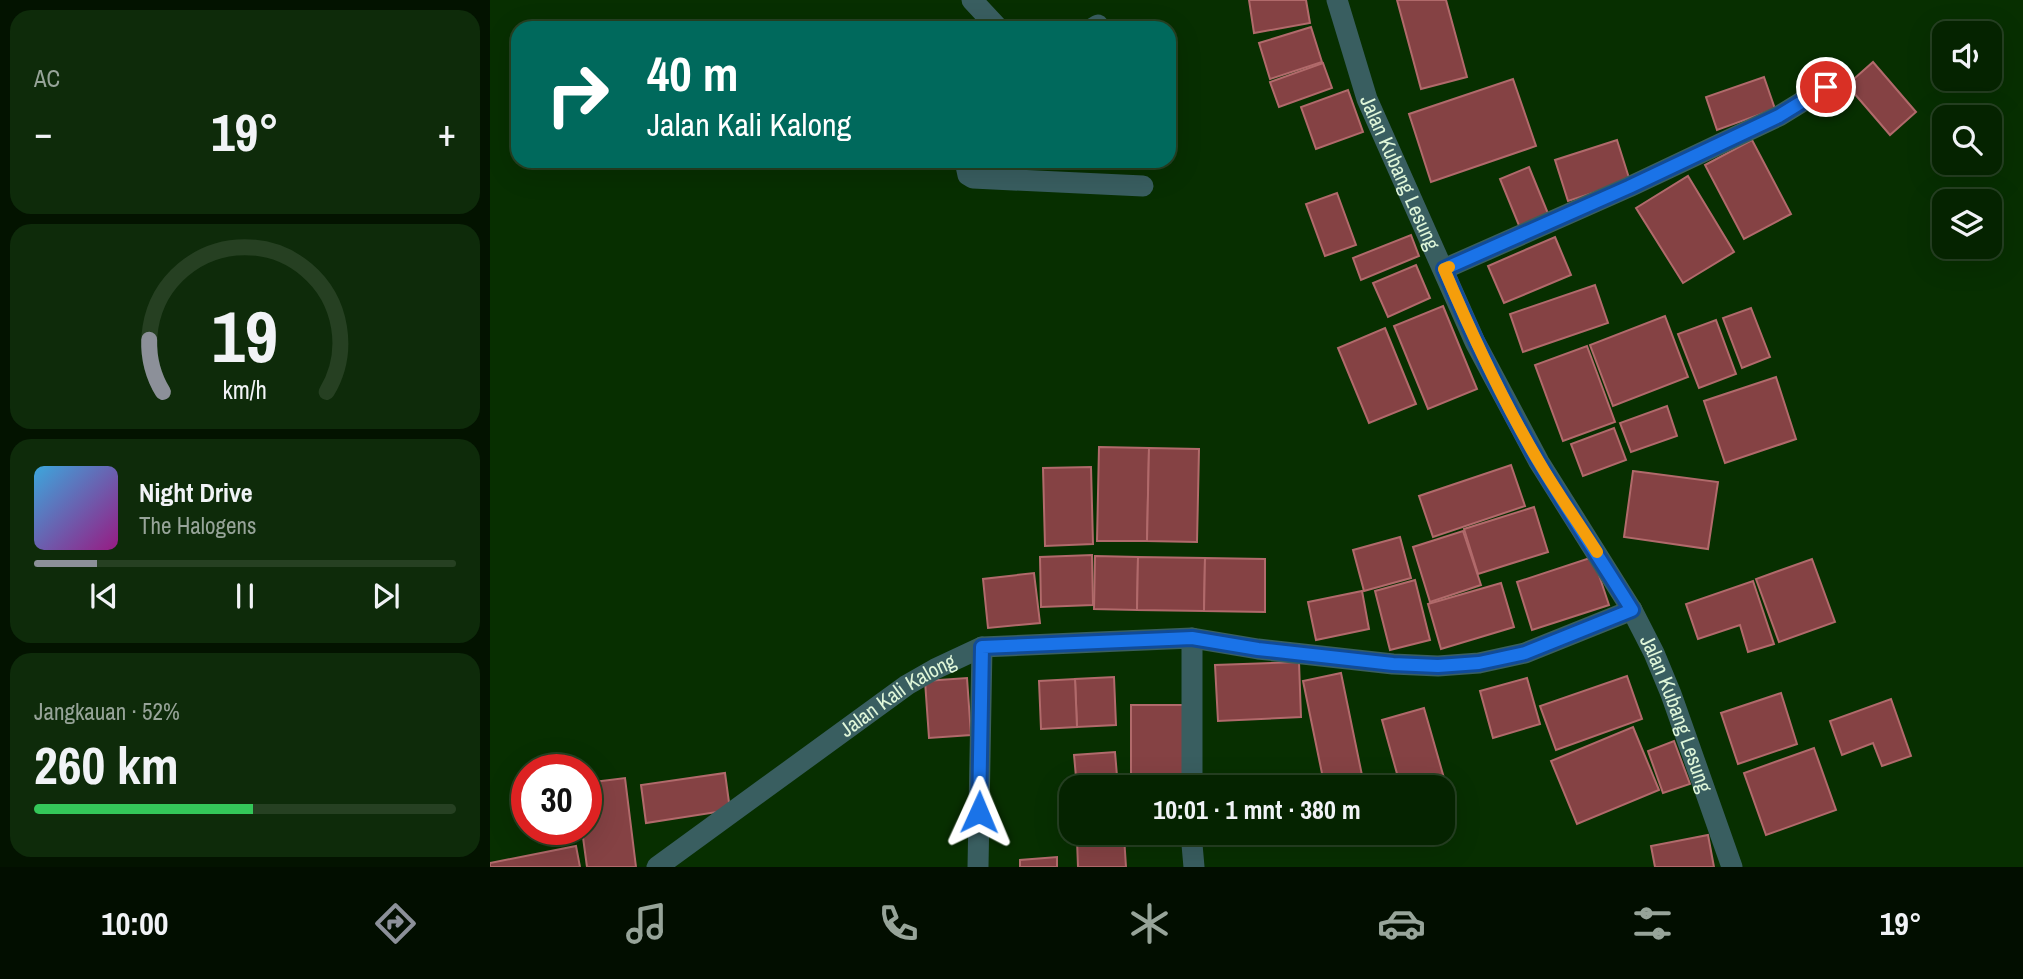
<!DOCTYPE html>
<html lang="id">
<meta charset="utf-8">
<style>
:root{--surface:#052300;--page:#0e2b0a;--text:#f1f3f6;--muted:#97a499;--line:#264022;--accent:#8c9099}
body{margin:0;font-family:"Archivo Narrow",sans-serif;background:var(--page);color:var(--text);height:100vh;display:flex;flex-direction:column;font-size:26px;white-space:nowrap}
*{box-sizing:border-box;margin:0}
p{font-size:23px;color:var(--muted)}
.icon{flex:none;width:38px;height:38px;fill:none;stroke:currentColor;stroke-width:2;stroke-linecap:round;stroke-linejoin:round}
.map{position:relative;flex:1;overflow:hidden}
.panel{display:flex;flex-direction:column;gap:10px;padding:10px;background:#031300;width:490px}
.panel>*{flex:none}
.banner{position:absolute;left:21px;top:21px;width:665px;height:147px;border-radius:21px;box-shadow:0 7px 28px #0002,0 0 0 2px var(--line);background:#00695c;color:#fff;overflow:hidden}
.tools{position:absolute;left:1442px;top:21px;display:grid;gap:14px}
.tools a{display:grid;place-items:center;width:70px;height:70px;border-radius:14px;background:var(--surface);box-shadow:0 7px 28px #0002,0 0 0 2px var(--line);font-size:35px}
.speed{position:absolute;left:21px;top:754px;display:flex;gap:14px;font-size:35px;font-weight:700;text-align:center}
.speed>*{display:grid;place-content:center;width:91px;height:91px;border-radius:50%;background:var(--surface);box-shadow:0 7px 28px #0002,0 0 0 2px var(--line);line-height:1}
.speed .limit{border:10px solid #d22;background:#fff;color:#111}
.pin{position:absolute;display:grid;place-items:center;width:60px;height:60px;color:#fff;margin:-30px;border:4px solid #fff;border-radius:50%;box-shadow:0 2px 7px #0007}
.me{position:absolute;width:77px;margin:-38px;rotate:1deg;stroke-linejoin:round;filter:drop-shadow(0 0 5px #0008)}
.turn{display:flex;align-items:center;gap:24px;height:147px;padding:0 21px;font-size:32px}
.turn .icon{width:91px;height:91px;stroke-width:2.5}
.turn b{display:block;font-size:49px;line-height:60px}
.big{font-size:52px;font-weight:800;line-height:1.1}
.panel .tile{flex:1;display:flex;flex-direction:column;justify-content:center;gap:10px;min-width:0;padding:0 24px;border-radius:21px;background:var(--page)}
.panel .dial{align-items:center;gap:0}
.dial svg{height:182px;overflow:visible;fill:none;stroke:var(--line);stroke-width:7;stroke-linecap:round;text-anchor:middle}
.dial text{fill:var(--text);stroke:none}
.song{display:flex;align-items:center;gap:21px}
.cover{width:84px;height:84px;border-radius:10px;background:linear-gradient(135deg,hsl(200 70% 55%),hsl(310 70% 35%))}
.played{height:7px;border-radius:4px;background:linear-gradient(90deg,var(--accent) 15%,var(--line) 15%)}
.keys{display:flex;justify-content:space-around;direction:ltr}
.heat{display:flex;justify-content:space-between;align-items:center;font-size:38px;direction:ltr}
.charge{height:10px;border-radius:5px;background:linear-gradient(90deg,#34c759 52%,var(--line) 0)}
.trip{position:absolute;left:569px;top:775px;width:396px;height:70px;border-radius:21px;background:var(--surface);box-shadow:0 7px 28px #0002,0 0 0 2px var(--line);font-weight:800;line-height:70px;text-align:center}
.dock{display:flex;height:112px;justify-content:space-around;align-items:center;background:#020e00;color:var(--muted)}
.dock .icon{width:49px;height:49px}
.dock .selected{color:var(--accent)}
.dock b{font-size:32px;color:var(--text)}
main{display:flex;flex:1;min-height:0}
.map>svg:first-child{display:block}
.building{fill:#854244;stroke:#b16a6b;stroke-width:2}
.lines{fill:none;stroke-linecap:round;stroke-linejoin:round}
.minor{stroke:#395e60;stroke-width:21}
.tertiary{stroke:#395e60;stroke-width:21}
.route-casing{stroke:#114b97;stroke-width:18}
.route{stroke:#1a73e8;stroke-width:12}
.slow{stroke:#f59e0b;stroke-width:12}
.labels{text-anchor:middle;stroke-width:7;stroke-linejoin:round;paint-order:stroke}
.street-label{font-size:21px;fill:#dff6d9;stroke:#072f00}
</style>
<main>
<section class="panel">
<div class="tile"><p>AC</p>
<div class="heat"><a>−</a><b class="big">19°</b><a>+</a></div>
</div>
<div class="tile dial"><svg viewBox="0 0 100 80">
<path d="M14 69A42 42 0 1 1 86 69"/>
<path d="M14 69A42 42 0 0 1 8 46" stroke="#8c9099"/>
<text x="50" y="56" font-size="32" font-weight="700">19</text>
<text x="50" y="72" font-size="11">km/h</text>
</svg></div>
<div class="tile">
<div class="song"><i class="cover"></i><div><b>Night Drive</b><p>The Halogens</p></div></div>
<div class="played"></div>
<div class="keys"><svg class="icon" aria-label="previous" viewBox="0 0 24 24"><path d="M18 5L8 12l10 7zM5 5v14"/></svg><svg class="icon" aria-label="pause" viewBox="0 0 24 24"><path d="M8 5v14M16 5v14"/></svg><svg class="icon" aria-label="next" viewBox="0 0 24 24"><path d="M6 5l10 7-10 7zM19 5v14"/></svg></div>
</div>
<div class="tile"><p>Jangkauan · 52%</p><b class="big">260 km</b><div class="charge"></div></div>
</section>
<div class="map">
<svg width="1533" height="867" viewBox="0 0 1533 867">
<rect width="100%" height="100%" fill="#072f00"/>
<!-- building -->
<g class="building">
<polygon points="759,0 816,0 820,23 764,33"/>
<polygon points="907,0 956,0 977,77 931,89"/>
<polygon points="821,27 832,62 780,79 769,43"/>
<polygon points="1383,62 1426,112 1400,135 1357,85"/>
<polygon points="833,63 842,88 789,107 780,82"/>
<polygon points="1274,77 1285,109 1227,130 1216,97"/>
<polygon points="1023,79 1046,146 941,182 919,114"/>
<polygon points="858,90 873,132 826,149 811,107"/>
<polygon points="1127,140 1140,181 1078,201 1065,160"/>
<polygon points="1262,140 1301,214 1254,239 1215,165"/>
<polygon points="1039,167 1059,216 1030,228 1010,179"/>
<polygon points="1198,176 1244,252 1193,283 1146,208"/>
<polygon points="847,193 866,245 835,256 816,204"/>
<polygon points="921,235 929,256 871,280 863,258"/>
<polygon points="1065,237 1081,275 1014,303 998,266"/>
<polygon points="926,265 940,298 898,317 883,283"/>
<polygon points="1105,285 1118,323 1033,352 1020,314"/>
<polygon points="953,306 987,389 938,409 904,326"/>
<polygon points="1261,308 1280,357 1252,368 1233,318"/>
<polygon points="1175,316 1198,377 1123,406 1100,345"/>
<polygon points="1226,320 1246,374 1209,388 1188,334"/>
<polygon points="895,328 926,404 879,423 848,348"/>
<polygon points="1097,346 1125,422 1073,441 1045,365"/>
<polygon points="1286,377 1306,439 1235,463 1214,401"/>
<polygon points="1177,406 1187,436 1141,452 1130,423"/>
<polygon points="1124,428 1136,460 1093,476 1081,444"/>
<polygon points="609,447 659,448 657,541 607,541"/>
<polygon points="659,448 709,449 707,542 657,541"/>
<polygon points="1021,465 1035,506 943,537 929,496"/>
<polygon points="601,467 603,544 555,546 553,468"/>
<polygon points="1143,471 1228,482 1218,549 1134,537"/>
<polygon points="1044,507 1058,552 988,574 974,529"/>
<polygon points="973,531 991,585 940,602 923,547"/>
<polygon points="910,537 921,578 874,591 863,550"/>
<polygon points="602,555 603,605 551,607 550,557"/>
<polygon points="605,556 648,557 647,610 604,609"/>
<polygon points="648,557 715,558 714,611 647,610"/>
<polygon points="1103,557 1119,605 1042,630 1027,582"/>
<polygon points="715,558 775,559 775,612 714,611"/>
<polygon points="1322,559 1345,622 1289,642 1266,579"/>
<polygon points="544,573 550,623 498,628 493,579"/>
<polygon points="925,580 940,640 900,650 885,591"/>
<polygon points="1263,581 1284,644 1258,652 1250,625 1208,639 1196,604"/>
<polygon points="1011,583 1024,627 951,649 938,604"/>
<polygon points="872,591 879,629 826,640 818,602"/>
<polygon points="809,662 811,717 728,721 725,665"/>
<polygon points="851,673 874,785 862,788 835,788 813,681"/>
<polygon points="1137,676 1152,719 1066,750 1050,706"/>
<polygon points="624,677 626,725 587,727 585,679"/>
<polygon points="477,678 481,735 439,738 435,681"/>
<polygon points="1037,678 1050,724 1003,738 990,691"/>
<polygon points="585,679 587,727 551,729 549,681"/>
<polygon points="1291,693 1307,744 1248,764 1231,713"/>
<polygon points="1401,699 1421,756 1392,766 1383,743 1352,755 1340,721"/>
<rect x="641" y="705" width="53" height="83"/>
<polygon points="934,708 956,785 945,788 911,788 892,720"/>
<polygon points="1143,727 1169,790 1087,824 1061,761"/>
<polygon points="1184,741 1200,784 1173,793 1158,751"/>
<polygon points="1324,748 1346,810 1276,835 1254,773"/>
<polygon points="625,752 628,788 587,788 584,755"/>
<polygon points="235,773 240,810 156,823 151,785"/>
<polygon points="135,778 146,867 97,867 92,830 96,830 96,783"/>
<polygon points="1218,835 1224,867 1165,867 1161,846"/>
<polygon points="634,836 636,867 588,867 587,840"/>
<polygon points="86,846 90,867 0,867 0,863"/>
<polygon points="567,857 567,867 530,867 530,860"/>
</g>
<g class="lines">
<!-- minor -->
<g class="minor">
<polyline points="482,0 508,28"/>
<polyline points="603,28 608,25"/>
<polyline points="475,161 478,175 483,178 653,186"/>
<polyline points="954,269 1139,187 1289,116 1336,87"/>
<polyline points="702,638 702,788"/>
<polyline points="701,833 704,867"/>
<path id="s1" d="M167,867L417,685L445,669L492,647L702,638L768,649L903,664L948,666L989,663L1035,653L1142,610"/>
<polyline points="488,867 492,647"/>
</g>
<!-- tertiary -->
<path class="tertiary" id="s2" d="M847,0L877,99L985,342L1049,462L1142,610L1164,653L1181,694L1242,867"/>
</g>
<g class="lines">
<!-- route casing -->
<g class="route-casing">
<path id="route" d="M489,812L492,647L702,638L768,649L903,664L948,666L989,663L1035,653L1142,610C1111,560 1078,511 1048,461C1012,399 982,335 954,269L1139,187L1289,116L1336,87"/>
</g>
<!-- route -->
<use href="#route" class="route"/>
<!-- slow -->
<path class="slow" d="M959,267L954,269C982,335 1012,400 1049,462C1067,493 1088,522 1107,552"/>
</g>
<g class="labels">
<!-- street labels -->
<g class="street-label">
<text dy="7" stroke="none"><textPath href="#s2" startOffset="184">Jalan Kubang Lesung</textPath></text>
<text dy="7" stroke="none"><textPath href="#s1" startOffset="296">Jalan Kali Kalong</textPath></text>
<text dy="7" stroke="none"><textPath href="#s2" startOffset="793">Jalan Kubang Lesung</textPath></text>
</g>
</g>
</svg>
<div class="tools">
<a><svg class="icon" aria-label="sound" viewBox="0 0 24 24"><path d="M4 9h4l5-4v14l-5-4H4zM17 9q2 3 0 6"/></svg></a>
<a><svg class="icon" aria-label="search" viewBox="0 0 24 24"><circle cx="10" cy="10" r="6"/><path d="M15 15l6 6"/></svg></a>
<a><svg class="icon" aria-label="layers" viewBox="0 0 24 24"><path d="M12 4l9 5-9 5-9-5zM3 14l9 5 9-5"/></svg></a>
</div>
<div class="speed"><div class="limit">30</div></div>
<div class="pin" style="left:1336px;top:87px;background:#d93025"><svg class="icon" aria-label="arrive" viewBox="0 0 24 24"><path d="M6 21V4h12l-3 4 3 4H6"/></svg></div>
<svg class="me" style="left:489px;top:812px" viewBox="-20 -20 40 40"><path d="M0-17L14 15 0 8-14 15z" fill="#1a73e8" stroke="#fff" stroke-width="4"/></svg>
<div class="trip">10:01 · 1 mnt · 380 m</div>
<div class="banner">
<div class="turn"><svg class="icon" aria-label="right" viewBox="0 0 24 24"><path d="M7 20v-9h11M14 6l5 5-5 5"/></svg><div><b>40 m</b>Jalan Kali Kalong</div></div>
</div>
</div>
</main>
<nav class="dock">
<b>10:00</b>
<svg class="icon selected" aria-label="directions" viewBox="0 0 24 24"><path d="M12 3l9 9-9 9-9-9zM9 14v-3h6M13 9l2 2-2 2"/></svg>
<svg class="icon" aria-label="music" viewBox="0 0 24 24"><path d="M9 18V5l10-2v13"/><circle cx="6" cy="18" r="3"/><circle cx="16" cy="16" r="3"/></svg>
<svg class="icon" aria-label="phone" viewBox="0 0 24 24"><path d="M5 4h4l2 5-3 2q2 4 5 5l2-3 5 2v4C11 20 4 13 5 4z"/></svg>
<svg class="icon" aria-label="climate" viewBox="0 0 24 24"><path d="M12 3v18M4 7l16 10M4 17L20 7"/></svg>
<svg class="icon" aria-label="car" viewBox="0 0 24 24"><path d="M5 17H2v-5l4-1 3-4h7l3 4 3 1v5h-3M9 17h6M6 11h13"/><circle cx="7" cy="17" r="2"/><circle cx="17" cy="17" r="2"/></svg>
<svg class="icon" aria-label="filters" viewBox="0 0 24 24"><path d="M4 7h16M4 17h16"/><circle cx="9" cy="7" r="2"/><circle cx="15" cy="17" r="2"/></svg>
<b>19°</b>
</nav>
